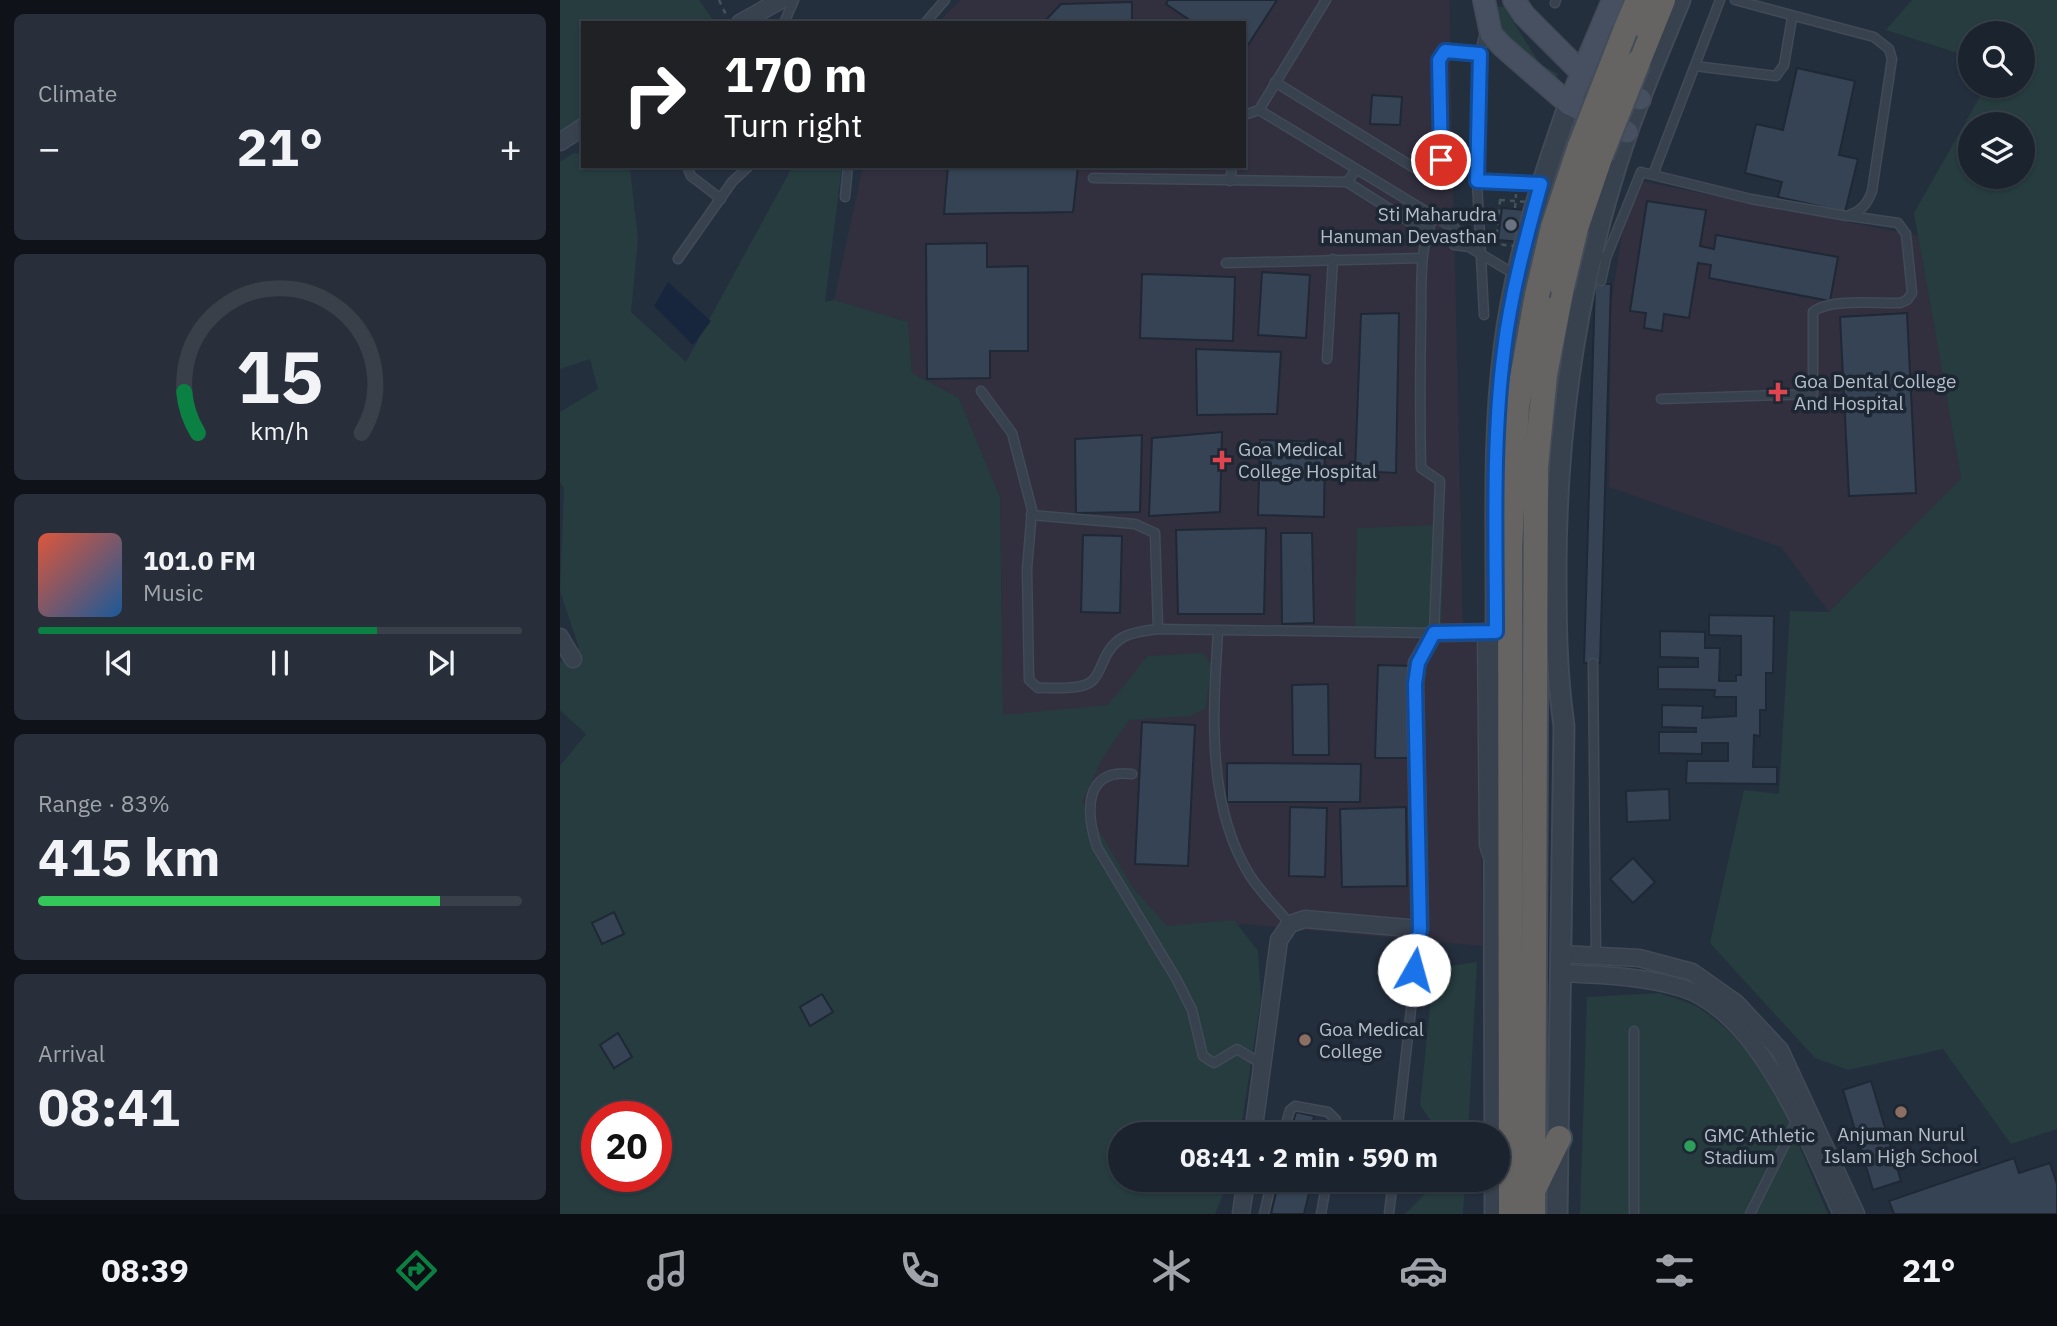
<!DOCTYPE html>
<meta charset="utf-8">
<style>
:root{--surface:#1b232e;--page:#282f3a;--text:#f1f3f6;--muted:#a0a4aa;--line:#39404a;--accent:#0b8043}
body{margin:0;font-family:"IBM Plex Sans",sans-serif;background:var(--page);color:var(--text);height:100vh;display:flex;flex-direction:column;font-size:26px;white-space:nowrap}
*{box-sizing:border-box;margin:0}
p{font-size:23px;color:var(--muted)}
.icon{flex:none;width:38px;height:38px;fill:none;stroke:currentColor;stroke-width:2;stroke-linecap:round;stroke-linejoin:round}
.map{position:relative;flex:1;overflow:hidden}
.side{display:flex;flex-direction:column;gap:14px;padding:14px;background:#0f1319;width:560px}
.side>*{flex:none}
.banner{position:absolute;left:21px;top:21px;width:665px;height:147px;border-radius:0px;box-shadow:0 2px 5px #0004,0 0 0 2px var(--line);background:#202124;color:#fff;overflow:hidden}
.tools{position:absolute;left:1398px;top:21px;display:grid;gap:14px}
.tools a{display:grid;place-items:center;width:77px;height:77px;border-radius:50%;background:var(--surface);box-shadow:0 2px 5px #0004,0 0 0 2px var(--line);font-size:35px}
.speed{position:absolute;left:21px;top:1101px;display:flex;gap:14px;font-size:35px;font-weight:700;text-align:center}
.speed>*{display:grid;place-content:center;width:91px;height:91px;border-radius:50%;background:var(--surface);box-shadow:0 2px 5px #0004,0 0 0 2px var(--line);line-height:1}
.speed .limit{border:10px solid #d22;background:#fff;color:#111}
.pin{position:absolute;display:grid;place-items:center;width:60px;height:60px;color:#fff;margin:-30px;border:4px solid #fff;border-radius:50%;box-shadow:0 2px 7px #0007}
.me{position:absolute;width:77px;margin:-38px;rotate:7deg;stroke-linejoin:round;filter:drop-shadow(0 0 5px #0008)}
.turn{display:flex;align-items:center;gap:24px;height:147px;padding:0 28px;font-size:32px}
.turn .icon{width:91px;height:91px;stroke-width:2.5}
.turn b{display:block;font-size:49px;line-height:60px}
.big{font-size:52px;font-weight:800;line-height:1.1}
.side .card{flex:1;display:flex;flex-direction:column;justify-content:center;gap:10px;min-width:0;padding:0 24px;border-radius:10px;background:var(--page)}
.side .dial{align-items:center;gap:0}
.dial svg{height:182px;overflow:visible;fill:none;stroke:var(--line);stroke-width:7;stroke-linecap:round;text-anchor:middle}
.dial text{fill:var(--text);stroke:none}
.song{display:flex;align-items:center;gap:21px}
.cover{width:84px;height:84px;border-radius:10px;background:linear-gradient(135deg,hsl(10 70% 55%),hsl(210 70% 35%))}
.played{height:7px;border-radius:4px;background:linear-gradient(90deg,var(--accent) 70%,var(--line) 70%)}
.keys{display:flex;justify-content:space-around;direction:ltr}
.heat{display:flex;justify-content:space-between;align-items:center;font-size:38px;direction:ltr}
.charge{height:10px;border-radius:5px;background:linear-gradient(90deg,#34c759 83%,var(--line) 0)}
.trip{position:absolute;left:548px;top:1122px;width:402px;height:70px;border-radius:35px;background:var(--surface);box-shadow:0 2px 5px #0004,0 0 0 2px var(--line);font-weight:800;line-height:70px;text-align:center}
.tab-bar{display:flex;height:112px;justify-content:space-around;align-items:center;background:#0b0e12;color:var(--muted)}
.tab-bar .icon{width:49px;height:49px}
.tab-bar .on{color:var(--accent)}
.tab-bar b{font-size:32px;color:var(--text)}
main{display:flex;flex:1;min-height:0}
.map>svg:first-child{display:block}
.medical{fill:#32303f}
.green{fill:#263c3f;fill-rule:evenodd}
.water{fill:#17263c}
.building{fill:#364354;stroke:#1f2835;stroke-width:2}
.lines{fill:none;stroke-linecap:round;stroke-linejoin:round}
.service-casing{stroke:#414a57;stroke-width:11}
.minor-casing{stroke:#414a57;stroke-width:19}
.tertiary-casing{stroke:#414a57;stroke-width:23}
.secondary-casing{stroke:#414a57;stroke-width:24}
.trunk-casing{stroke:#434c59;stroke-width:28}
.path{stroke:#3f5557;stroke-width:2.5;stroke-dasharray:5 5;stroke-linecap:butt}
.service{stroke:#38414e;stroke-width:8}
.minor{stroke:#38414e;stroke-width:16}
.tertiary{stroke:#38414e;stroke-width:19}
.secondary{stroke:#465061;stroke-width:21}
.trunk{stroke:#656462;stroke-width:24}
.trunk-bridge-casing{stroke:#434c59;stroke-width:28;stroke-linecap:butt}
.trunk-bridge{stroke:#656462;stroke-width:24}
.route-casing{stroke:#114b97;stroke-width:18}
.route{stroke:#1a73e8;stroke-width:12}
.worship-dot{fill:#6b7280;stroke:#1d2633;stroke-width:2.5}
.health-dot{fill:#e0444e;stroke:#1d2633;stroke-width:2.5}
.education-dot{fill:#8d6e63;stroke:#1d2633;stroke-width:2.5}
.leisure-dot{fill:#2e9e5b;stroke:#1d2633;stroke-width:2.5}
.labels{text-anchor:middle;stroke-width:7;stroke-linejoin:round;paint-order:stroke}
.poi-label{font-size:19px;fill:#b4bcc9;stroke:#1d2633;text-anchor:start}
</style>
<main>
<section class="side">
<div class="card"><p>Climate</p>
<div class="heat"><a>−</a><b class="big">21°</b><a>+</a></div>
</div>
<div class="card dial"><svg viewBox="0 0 100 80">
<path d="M14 69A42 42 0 1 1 86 69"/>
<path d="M14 69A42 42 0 0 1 8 51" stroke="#0b8043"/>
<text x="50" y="56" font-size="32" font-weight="700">15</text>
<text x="50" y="72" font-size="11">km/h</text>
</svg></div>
<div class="card">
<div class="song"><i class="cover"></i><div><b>101.0 FM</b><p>Music</p></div></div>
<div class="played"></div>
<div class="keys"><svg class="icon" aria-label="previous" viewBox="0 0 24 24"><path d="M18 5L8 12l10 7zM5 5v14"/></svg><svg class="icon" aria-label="pause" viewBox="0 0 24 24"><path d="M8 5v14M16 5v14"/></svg><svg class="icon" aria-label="next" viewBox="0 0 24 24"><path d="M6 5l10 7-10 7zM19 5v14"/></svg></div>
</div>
<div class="card"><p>Range · 83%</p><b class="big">415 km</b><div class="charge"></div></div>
<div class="card"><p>Arrival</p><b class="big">08:41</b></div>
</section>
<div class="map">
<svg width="1497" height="1214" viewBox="0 0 1497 1214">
<rect width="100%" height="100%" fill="#242f3e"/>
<!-- medical -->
<g class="medical">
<polygon points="401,0 889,0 903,633 917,644 923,946 683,924 584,940 443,715 440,497 399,398 352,373 348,322 274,300 303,166 684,166 684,23 377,23"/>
<polygon points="1075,180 1358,236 1401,478 1269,612 1221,547 1049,487 1051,305 1067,201"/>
</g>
<!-- green -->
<g class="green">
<polygon points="0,0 139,0 155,23 23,23 23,120 4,133 0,132"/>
<path d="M1352,0H1497V1129L1451,1144L1383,1049L1288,1070L1255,1058L1150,943L1184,790L1219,794L1230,611L1269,612L1401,478L1354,213L1426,86H1463V33H1410V57L1326,30ZM1410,124H1463V177H1410Z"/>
<polygon points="932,7 944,7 980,64 998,74 996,80 988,77 925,16"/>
<path d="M14,153L23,155V166L70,168L78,239L71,312L126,362L230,171L225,166H282L265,302L274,300L348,322L352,373L399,398L440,497L443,715L548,705L588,656L643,653L652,666L645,709L630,716L569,720L543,757L522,802L573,888L607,926L674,920L698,951L701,999L680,1134H560V1180H669L655,1214H0V766L26,734L0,710V662L19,648L0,591L4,489L0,482V412L38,389L30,359L0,369V162ZM37,1116H96V1176H37Z"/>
<polygon points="885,525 881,629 795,630 797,528"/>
<polygon points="917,962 908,1134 880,1134 860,1105 874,968"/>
<path d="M1099,993C1112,998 1128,1001 1139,1008C1211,1054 1235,1140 1268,1214H1020L1027,997Z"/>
<polygon points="869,1180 905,1180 903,1214 845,1214 865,1194"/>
</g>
<!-- water -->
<polygon class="water" points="108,282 151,321 133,345 94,306"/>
<!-- building -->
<g class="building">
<polygon points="608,0 717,0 684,51 684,23 634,23 606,4"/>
<polygon points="572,2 572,23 483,23 501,4"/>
<polygon points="1237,68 1295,81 1279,155 1298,159 1285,212 1218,197 1222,182 1185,173 1196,124 1223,130"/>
<polygon points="812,95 842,97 840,125 810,124"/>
<polygon points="388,166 518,166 513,212 384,214"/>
<polygon points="1087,201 1146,210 1140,246 1154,249 1156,235 1278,257 1270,301 1149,278 1151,265 1138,263 1129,318 1104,314 1102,331 1084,328 1086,313 1070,311"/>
<polygon points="942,208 965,210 961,242 938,240"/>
<polygon points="427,243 427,267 468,266 468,351 430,351 430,378 367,379 366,244"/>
<polygon points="702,272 750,275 746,338 698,335"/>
<polygon points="582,274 675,277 673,341 580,338"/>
<polygon points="1035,284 1051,284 1040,663 1024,663"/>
<polygon points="839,313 836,473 795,471 801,314"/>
<polygon points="1347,313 1356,493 1289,496 1280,317"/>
<polygon points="636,349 721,352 717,414 637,415"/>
<polygon points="662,432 660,512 589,516 592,438"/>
<polygon points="582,435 580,512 516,513 515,439"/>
<polygon points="700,440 765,442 764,517 698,515"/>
<polygon points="706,528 704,614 618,614 616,530"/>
<polygon points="721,533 752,533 754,623 722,624"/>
<polygon points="523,535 562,536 560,613 521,612"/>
<polygon points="1149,615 1214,616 1213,673 1206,673 1206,710 1200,710 1200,736 1194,735 1193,767 1217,767 1217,784 1126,783 1127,761 1168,761 1168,743 1142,743 1142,754 1099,753 1099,732 1136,732 1136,728 1102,727 1102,705 1143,706 1142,718 1176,716 1176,697 1154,697 1155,690 1098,689 1098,667 1138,667 1138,658 1100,657 1100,631 1145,632 1145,648 1160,648 1159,681 1176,681 1176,675 1181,675 1181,636 1149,635"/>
<polygon points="818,665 852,666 849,758 815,758"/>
<polygon points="768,684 769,755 733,755 732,685"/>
<polygon points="582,722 635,725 628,866 575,864"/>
<polygon points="667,763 801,764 800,802 667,802"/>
<polygon points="1109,789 1110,820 1067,822 1066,791"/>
<polygon points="730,807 767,808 765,877 729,876"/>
<polygon points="846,807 847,886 782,887 780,809"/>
<polygon points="1073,858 1095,882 1073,903 1050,879"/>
<polygon points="54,912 64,934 42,944 32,923"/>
<polygon points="262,994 273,1012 250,1026 240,1007"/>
<polygon points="58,1033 72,1057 54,1068 40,1045"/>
<polygon points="1311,1081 1341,1181 1313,1190 1283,1090"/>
<polygon points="736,1112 754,1116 752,1126 763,1128 762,1134 730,1134"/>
<polygon points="1454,1158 1459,1173 1490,1163 1497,1184 1497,1214 1334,1214 1329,1201"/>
<polygon points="719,1180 752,1180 744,1214 711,1214"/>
</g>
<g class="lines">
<!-- service casing -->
<g class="service-casing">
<g id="service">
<polyline points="766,0 699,110 887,224"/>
<polyline points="995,3 996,0"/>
<polyline points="224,23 234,0"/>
<polyline points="365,23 385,0"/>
<polyline points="1135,66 1216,76 1224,65 1232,18"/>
<polyline points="715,82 882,185"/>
<polyline points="684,115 699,110"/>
<polyline points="127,166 131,176 161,199"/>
<polyline points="1094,172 1160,0"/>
<polyline points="533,178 787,182 796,170"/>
<polyline points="670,181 672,166"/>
<polyline points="917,181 980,184"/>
<polyline points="787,182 877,239"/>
<polyline points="882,185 879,60 885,51 920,53"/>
<polyline points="285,197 288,166"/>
<polyline points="894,227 909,247"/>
<polyline points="894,245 909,247 956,275"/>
<path d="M1046,258L1081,172L1191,199L1287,216C1301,211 1307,205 1312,191L1332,59L1329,49L1314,37L1175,0"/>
<polyline points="118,259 172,182 189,166"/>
<polyline points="666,263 862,258"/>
<polyline points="1041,281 1046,258 1042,257"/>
<polyline points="924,315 917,181 920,53 925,32"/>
<polyline points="767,359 773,259"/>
<path d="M421,391L452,433L472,510L467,569L469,680L478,688C493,687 520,691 532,681C537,677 540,669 543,662C554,635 571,632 598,629L874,633L880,481L861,468C860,419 860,371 861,322C862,287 858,248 874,216"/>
<path d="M1101,399L1253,394V312C1269,298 1318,304 1340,303L1347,300L1352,293L1346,234L1338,223L1290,216"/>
<polyline points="471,515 575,524 595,533 598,629"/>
<polyline points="922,630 924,845 928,858"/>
<path d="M658,632C653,711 646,804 689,874C700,892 717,908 730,924"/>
<polyline points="1033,663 1036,955"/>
<path d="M572,774C523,768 526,813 537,847L617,980L632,1010L643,1056L654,1063L677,1049L702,1064"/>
<polyline points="1074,1031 1074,1214"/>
<polyline points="723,1134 730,1110 735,1106 768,1112 776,1120 776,1134"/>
<polyline points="837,1134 860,929"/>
<polyline points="704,1214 712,1180"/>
<polyline points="761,1214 767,1180"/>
<polyline points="829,1214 833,1180"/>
<polyline points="1190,1214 1237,1120"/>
</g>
</g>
<!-- minor casing -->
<g class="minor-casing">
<g id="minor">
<polyline points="180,23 221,0"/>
<polyline points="0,142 23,127"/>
<polyline points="0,637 13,659"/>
<polyline points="1000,954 1079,958 1132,972 1176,1003 1220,1050 1296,1214"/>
<path d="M1001,973C1041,975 1083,976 1122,988C1202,1014 1249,1144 1282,1214"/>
<polyline points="693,1134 719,940 730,924 745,919 860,929 855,683 857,663 874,633 936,632"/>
<polyline points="681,1214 686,1180"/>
</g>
</g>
<!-- tertiary casing -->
<g class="tertiary-casing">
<g id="tertiary">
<path d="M935,1134C934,966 934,798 936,630C937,537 932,442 944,349C954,265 981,184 1009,104"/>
<polyline points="935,1214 935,1180"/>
<path d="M997,1214L1004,726C996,670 996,619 996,562C997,416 1019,272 1067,133C1083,88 1102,44 1120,0"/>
</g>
</g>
<!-- secondary casing -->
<g class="secondary-casing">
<g id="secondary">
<polyline points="924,0 931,34 942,46 1009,104 1067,132"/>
<polyline points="954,0 964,15 1022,73 1080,99"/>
<polyline points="1009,104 1053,0"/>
</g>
</g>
<!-- trunk casing -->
<g class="trunk-casing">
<g id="trunk">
<polyline points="1065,31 1078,0"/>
<polyline points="1078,62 1103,0"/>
<polyline points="993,227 1020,146"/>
<polyline points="1016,228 1041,155"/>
<polyline points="976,1185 999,1138"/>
<polyline points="951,1214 950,548 957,406 977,295"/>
<polyline points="973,1214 976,467 985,375 1002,287"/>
</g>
</g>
<!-- path -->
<g class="path">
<polyline points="159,0 167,17"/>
<polygon points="940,200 968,202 963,247 936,244"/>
<polyline points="955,208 956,194"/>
</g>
<!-- service -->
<use href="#service" class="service"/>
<!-- minor -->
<use href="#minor" class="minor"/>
<!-- tertiary -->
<use href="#tertiary" class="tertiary"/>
<!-- secondary -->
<use href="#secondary" class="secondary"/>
<!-- trunk -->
<use href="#trunk" class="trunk"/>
<!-- trunk-bridge casing -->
<g class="trunk-bridge-casing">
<g id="trunk-bridge">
<polyline points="1020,146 1065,31"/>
<polyline points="1041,155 1078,62"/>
<polyline points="1002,287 1016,228"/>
<polyline points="977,295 993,227"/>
</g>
</g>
<!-- trunk-bridge -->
<use href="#trunk-bridge" class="trunk-bridge"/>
</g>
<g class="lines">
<!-- route casing -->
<g class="route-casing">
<path id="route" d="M854,970L860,929L855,684L858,663L874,633L936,632C936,538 932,442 944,350C951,293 966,239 981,184L917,181L920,54L885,51L879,60L881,160"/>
</g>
<!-- route -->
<use href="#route" class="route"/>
</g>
<!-- markers -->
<circle class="worship-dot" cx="951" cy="225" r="7"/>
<g class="health-dot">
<path d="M1214.5 381.5h7v7h7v7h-7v7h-7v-7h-7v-7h7z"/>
<path d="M658.5 449.5h7v7h7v7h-7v7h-7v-7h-7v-7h7z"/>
</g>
<g class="education-dot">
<circle cx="745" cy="1040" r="7"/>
<circle cx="1341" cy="1112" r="7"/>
</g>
<circle class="leisure-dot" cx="1130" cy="1146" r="7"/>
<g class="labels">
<!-- poi labels -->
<g class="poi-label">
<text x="937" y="221" text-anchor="end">Sti Maharudra<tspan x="937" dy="22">Hanuman Devasthan</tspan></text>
<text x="1234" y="388">Goa Dental College<tspan x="1234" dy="22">And Hospital</tspan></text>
<text x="678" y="456">Goa Medical<tspan x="678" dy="22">College Hospital</tspan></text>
<text x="759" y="1036">Goa Medical<tspan x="759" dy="22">College</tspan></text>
<text x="1341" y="1141" text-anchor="middle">Anjuman Nurul<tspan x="1341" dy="22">Islam High School</tspan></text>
<text x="1144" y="1142">GMC Athletic<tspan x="1144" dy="22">Stadium</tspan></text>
</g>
</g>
</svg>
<div class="tools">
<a><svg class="icon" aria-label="search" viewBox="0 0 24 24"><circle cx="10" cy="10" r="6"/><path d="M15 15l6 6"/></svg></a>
<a><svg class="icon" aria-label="layers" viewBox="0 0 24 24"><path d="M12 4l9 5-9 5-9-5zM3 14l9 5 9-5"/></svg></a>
</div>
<div class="speed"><div class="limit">20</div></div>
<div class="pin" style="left:881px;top:160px;background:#d93025"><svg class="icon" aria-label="arrive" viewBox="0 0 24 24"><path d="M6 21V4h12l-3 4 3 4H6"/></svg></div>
<svg class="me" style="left:854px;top:970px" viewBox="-20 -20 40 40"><circle r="19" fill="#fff"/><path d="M0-13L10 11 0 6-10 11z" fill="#1a73e8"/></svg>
<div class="trip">08:41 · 2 min · 590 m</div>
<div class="banner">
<div class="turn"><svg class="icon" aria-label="right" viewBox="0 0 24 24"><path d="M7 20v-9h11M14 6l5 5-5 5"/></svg><div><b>170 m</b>Turn right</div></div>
</div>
</div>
</main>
<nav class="tab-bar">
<b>08:39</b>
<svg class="icon on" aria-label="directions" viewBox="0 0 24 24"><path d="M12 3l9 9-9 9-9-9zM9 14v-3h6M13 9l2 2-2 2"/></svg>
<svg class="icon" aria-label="music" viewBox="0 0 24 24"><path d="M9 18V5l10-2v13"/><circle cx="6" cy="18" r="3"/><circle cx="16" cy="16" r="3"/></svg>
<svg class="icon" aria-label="phone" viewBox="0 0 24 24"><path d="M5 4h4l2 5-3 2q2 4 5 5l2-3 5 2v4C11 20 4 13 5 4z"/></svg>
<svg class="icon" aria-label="climate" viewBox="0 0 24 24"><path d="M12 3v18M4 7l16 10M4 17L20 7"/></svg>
<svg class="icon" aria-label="car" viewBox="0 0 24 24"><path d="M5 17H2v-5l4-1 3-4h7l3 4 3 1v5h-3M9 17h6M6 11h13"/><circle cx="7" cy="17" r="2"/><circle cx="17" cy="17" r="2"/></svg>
<svg class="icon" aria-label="filters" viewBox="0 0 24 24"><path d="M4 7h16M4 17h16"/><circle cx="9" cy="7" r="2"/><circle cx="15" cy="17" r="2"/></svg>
<b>21°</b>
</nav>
